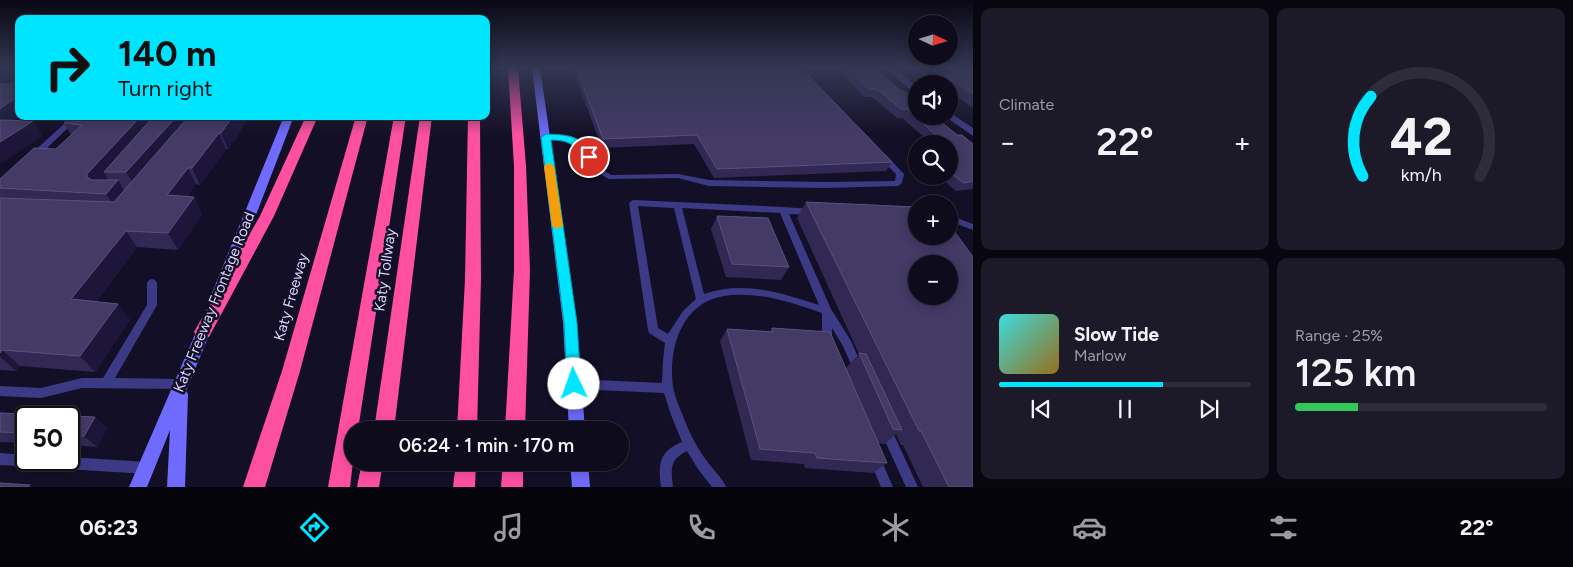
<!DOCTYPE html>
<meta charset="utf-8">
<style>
:root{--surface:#0e0b1c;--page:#1c1929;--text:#f1f3f6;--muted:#9b9ba3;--line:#2e2b3b;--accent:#00e5ff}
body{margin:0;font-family:Figtree,sans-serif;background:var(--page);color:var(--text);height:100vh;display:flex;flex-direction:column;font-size:19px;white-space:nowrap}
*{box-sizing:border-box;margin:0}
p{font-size:16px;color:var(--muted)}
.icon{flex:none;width:28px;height:28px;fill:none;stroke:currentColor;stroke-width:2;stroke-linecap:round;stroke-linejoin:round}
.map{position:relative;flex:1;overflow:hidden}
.panel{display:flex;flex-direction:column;gap:8px;padding:8px;background:#08060f;width:600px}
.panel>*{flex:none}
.banner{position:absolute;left:15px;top:15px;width:475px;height:105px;border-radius:10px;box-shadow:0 2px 12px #0003,0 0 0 1px var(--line);background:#00e5ff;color:#111;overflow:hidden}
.needle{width:32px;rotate:94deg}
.buttons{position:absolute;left:908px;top:15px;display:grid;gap:10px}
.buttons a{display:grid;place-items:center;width:50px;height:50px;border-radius:50%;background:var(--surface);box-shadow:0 2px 12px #0003,0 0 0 1px var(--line);font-size:25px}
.speed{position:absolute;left:15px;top:406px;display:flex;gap:10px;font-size:25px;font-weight:700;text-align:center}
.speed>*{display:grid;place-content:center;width:65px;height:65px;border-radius:50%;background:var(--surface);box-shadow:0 2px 12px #0003,0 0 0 1px var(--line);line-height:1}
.speed .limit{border:2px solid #111;border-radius:8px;background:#fff;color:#111}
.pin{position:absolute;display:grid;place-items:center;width:42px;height:42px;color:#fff;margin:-21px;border:2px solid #fff;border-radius:50%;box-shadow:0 1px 5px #0007}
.me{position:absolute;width:55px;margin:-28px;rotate:357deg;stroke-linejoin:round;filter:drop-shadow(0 0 4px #0008)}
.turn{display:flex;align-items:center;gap:18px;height:105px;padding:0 20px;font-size:22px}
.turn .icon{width:65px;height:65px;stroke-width:2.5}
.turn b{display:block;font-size:35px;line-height:42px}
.big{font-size:38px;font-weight:600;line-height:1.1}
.panel .card{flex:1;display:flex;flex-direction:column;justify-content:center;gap:8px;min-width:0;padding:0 18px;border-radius:10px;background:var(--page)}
.panel .dial{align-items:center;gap:0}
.dial svg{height:130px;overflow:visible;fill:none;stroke:var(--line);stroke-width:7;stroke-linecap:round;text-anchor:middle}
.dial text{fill:var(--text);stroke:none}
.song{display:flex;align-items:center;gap:15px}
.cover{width:60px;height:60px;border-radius:8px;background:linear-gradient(135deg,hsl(180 70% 55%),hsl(40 70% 35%))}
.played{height:5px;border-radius:2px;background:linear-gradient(90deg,var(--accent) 65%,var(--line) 65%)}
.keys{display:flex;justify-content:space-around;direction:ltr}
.heat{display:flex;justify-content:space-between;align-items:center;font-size:28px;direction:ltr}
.charge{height:8px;border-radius:4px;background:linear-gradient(90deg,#34c759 25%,var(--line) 0)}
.panel .tiles{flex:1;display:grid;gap:8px;grid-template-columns:repeat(2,1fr)}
.trip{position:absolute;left:344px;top:421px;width:285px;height:50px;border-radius:25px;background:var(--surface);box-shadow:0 2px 12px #0003,0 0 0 1px var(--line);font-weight:600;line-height:50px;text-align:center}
.menu{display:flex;height:80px;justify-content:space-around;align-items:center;background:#06040b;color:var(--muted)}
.menu .icon{width:35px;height:35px}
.menu .on{color:var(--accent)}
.menu b{font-size:22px;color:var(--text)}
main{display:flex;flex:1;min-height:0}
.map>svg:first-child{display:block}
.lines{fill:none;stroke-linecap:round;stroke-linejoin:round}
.service{fill:#3d3a85;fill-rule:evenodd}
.minor{fill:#3d3a85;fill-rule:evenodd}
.secondary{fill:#6f6bff;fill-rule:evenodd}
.motorway{fill:#ff4fa3;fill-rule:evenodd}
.wall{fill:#312854}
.shaded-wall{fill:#1d163a}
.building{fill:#433a66;stroke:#5a527e;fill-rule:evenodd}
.route{fill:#00e5ff;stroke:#0095a6}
.slow{fill:#f59e0b}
.labels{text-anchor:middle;stroke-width:5;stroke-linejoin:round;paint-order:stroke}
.street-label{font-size:15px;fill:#d9d4ff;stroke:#130f26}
</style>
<main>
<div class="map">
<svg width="973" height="487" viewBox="0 0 973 487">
<rect width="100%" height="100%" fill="#130f26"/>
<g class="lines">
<!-- service -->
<g class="service">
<polygon points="73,116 80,116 38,157 32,157 32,153"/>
<polygon points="543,135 571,136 587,146 597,166 611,175 678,174 709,180 825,182 895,181 896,174 878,156 882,154 885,154 904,174 902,183 898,186 825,188 709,186 678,178 609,179 591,169 581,149 566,140 546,139 543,139"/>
<path d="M633,200L783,207L811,209L815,212L811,215L789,214L831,309L851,341L863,368L862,371L858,373L854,371L843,346L832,328V343L831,346L827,347L823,346L822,343V313C798,305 771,295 745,295C732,294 716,296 704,303C676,320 669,357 673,387C675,397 679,407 683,416C689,432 696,446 706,460C712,469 722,477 726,487H712L698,469L687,451C669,460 671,469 673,487H661C658,465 659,451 682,442L671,415L664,393L574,389L570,387L569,384L570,381L574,379L662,383L663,360L665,343L649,333L648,330L629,203ZM638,206L674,208L696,299L683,311L668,334L658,328ZM682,208L780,213L819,305C781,293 744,280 704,294Z"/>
<polygon points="949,215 973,224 973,230 949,221"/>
<polygon points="152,279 155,280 157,283 157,305 115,378 181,379 185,381 186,384 185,387 181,389 82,388 41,398 0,396 0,386 41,388 82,378 103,378 147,305 147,283 149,280"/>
<polygon points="885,422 889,424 918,487 906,487 879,428 881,424"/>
<polygon points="0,453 26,455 26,460 69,460 69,457 147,462 151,464 153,468 151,472 147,474 0,465"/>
<polygon points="875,453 879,455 893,487 881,487 869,459 871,455"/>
</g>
<!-- minor -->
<g class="minor">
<polygon points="885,68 894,68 916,86 916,93 913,92"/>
<polygon points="949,112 973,128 973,136 946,117 949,116"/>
</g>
<!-- secondary -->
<g class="secondary">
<polygon points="532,68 540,68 577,323 585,430 569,430 563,323"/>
<polygon points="284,116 294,116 226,293 224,297 219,298 214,297 212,293"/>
<polygon points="207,317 212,319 214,323 186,391 188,394 185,487 167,487 170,430 147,487 129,487 200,323 202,319"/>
<polygon points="570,462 588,462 590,487 572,487"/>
</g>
<!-- motorway -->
<g class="motorway">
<polygon points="508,68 518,68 526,166 530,270 525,430 505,430 514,270 514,166"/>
<polygon points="306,116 318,116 274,216 209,337 203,339 197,337 194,332 260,216"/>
<polygon points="356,116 368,116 300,371 265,487 243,487 282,371"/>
<polygon points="394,116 406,116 358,430 352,430 353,462 350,487 328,487"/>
<polygon points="420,116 432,116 394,430 374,430"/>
<polygon points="468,116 480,116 481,279 477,430 457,430 465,279"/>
<polygon points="362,462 383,462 379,487 357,487"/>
<polygon points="456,462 476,462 475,487 453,487"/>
<polygon points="503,462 523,462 523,487 501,487"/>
</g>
</g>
<!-- wall -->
<g class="wall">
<polygon points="572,68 801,68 892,162 886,171 714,178 694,144 602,148"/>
<polygon points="838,68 875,68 901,91 957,135 973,144 973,189 956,191 939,177 940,176 949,176 949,144 919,144 924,137 902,118 897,118 872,97 864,97 838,69"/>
<polygon points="913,68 973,68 973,108 950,91 949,91 949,84 936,84 920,73"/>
<polygon points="71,116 249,116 235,140 228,149 226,149 200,185 196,184 187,197 194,197 202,214 178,250 137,247 96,302 130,320 95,372 20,366 16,371 0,370 0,179 56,149 71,135 64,123"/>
<polygon points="806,202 973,487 923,487 903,445 901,445 896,434 885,444 878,443 887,463 873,473 805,468 804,464 751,460 720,341 727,329 770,331 772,328 846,368 859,354 797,218"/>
<polygon points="717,216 789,267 781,280 726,277 711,229"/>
<polygon points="0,413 95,417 107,429 97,447 69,445 69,418 26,418 26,443 0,442"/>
</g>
<!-- shaded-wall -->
<g class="shaded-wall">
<polygon points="19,95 19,116 20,116 0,133 0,109"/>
<polygon points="141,116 164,116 104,172 108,179 98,191 98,194 87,177 87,174"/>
<polygon points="177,116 198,116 136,188 126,172"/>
<polygon points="233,116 249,116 235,140 228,149 221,133"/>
<polygon points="33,121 43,136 0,164 0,142"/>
<polygon points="219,133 226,149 200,185 192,168"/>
<polygon points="188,168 196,184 176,212 167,195"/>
<polygon points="118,180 128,197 117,210 106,194"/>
<polygon points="194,197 202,214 178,250 168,233"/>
<polygon points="126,231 137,247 86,315 71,299"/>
<polygon points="118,304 130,320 95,372 80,356"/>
<polygon points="2,350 20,366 16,371 0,357 0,353"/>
<polygon points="95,417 107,429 97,447 84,436"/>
</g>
<!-- building -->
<g class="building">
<polygon points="576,68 801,68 892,162 717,169 697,135 603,139"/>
<polygon points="848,68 875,68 901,91 904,91 916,101 916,116 934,116 957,135 962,135 973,144 973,181 963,183 949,171 949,168 958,167 949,159 949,144 932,144 924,137 937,136 907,109 902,110 877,89 869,89"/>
<polygon points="931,68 973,68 973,94 956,82 953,82"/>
<polygon points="19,74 19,95 0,109 0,84 12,84"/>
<polygon points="71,116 141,116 87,174 87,177 92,180 118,180 106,194 0,188 0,179 34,148 56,149 82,125 64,123"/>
<polygon points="154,116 177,116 126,172 104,172"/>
<polygon points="189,116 233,116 221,133 219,133 192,168 188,168 167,195 194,197 168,233 126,231 71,299 118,304 80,356 2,350 0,353 0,198 114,202"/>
<polygon points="0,120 33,121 0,142"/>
<path d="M806,202L916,207V236H949V224L973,257V487H949L921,431H919ZM916,264H949V296H916Z"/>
<polygon points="717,216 768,218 789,267 732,264"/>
<polygon points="772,328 830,332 887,463 817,458 815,453 760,449 727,329 773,332"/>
<polygon points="859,353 866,354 902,430 893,429"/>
<polygon points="0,413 95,417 84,436 69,435 69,418 26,418 26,433 0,432"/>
<polygon points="0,483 30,485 28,487 0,487"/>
</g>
<!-- sky -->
<linearGradient id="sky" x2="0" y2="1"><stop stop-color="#0a0815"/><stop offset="0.5" stop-color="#333752"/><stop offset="1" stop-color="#333752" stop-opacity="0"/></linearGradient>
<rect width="973" height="136" fill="url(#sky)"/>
<!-- route -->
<path class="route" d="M546,134C569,135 581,135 594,157L589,160L586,159C576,145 568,140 551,140L577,323L581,384L579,388L574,390L569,388L567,384L564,323L541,137Z"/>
<!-- slow -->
<polygon class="slow" points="549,163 554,166 563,226 557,229 552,226 544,166"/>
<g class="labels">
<!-- street labels -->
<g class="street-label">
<text transform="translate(385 270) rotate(-82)" y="5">Katy Tollway</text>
<text transform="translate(291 297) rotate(-74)" y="5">Katy Freeway</text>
<text transform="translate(214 302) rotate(-68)" y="5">Katy Freeway Frontage Road</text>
</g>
</g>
</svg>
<div class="buttons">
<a><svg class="needle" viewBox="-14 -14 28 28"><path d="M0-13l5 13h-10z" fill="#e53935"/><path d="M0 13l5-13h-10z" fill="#9b9ba3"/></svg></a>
<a><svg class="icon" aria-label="sound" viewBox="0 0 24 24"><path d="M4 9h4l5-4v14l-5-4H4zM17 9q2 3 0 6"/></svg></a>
<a><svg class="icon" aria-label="search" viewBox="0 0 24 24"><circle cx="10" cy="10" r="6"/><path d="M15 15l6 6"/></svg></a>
<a>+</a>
<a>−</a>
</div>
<div class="speed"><div class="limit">50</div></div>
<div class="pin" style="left:589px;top:157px;background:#d93025"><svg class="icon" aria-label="arrive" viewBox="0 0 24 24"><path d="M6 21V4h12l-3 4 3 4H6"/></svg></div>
<svg class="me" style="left:574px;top:384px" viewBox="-20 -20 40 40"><circle r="19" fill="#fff"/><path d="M0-13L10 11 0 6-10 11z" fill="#00e5ff"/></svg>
<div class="trip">06:24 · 1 min · 170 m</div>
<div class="banner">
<div class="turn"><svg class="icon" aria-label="right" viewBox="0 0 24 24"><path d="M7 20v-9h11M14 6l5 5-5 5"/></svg><div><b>140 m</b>Turn right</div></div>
</div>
</div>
<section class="panel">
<div class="tiles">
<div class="card"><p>Climate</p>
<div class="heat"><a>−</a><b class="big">22°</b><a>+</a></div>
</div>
<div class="card dial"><svg viewBox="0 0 100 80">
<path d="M14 69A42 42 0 1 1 86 69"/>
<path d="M14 69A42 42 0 0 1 19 20" stroke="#00e5ff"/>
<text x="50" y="56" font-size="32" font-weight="700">42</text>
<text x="50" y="72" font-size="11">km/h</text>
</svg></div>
<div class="card">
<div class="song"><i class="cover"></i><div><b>Slow Tide</b><p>Marlow</p></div></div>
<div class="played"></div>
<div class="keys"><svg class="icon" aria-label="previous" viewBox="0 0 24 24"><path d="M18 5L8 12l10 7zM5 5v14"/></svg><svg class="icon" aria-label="pause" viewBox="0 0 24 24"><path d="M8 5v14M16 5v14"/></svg><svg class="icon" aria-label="next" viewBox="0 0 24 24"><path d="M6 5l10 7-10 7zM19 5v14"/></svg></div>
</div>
<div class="card"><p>Range · 25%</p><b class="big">125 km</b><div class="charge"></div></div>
</div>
</section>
</main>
<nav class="menu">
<b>06:23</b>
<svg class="icon on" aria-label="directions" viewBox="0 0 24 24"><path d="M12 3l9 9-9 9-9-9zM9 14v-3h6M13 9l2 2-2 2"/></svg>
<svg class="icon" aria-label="music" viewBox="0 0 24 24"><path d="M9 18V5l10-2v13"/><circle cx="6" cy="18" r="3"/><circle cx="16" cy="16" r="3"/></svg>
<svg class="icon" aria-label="phone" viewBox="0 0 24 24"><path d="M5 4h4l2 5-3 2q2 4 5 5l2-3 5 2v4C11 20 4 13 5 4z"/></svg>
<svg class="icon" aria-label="climate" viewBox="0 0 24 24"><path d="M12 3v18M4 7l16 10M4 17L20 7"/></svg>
<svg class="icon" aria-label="car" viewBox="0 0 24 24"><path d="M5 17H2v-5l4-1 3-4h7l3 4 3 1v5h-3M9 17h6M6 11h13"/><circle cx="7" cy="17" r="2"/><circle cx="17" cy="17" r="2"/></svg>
<svg class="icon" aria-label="filters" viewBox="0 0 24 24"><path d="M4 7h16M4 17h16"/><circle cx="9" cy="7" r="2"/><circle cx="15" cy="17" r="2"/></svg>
<b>22°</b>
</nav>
